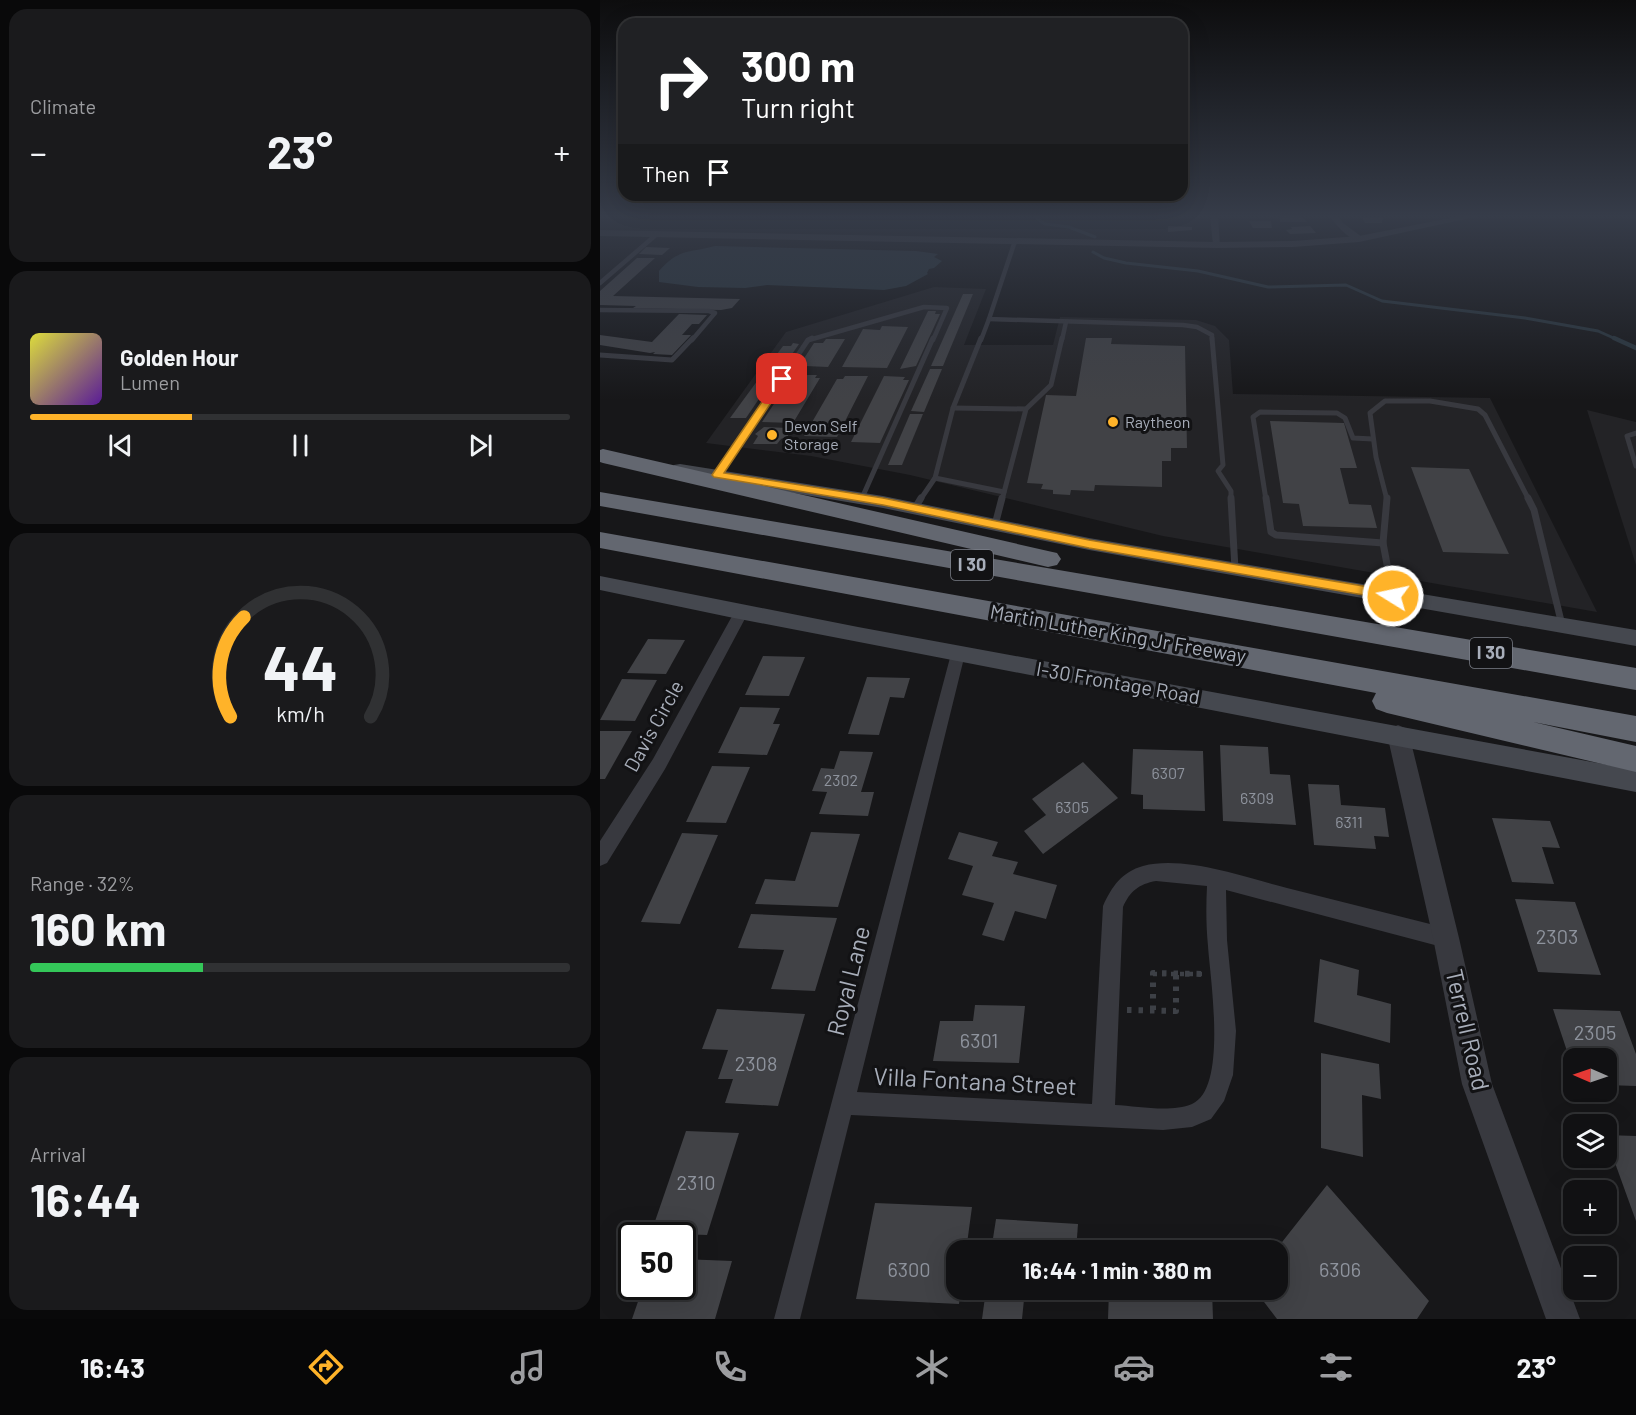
<!DOCTYPE html>
<meta charset="utf-8">
<style>
:root{--surface:#111113;--page:#1a1a1c;--text:#f1f3f6;--muted:#9c9da0;--line:#303133;--accent:#ffb329}
body{margin:0;font-family:Barlow,sans-serif;background:var(--page);color:var(--text);height:100vh;display:flex;flex-direction:column;font-size:22px;white-space:nowrap}
*{box-sizing:border-box;margin:0}
p{font-size:20px;color:var(--muted)}
.icon{flex:none;width:33px;height:33px;fill:none;stroke:currentColor;stroke-width:2;stroke-linecap:round;stroke-linejoin:round}
.map{position:relative;flex:1;overflow:hidden}
.side{display:flex;flex-direction:column;gap:9px;padding:9px;background:#09090a;width:600px}
.side>*{flex:none}
.hud{position:absolute;left:18px;top:18px;width:570px;height:183px;border-radius:18px;box-shadow:0 6px 24px #0002,0 0 0 2px var(--line);background:#202124;color:#fff;overflow:hidden}
.needle{width:39px;rotate:272deg}
.buttons{position:absolute;left:963px;top:1048px;display:grid;gap:12px}
.buttons a{display:grid;place-items:center;width:54px;height:54px;border-radius:12px;background:var(--surface);box-shadow:0 6px 24px #0002,0 0 0 2px var(--line);font-size:30px}
.speed{position:absolute;left:18px;top:1222px;display:flex;gap:12px;font-size:30px;font-weight:700;text-align:center}
.speed>*{display:grid;place-content:center;width:78px;height:78px;border-radius:50%;background:var(--surface);box-shadow:0 6px 24px #0002,0 0 0 2px var(--line);line-height:1}
.speed .limit{border:3px solid #111;border-radius:9px;background:#fff;color:#111}
.pin{position:absolute;display:grid;place-items:center;width:51px;height:51px;color:#fff;margin:-26px;border-radius:12px;box-shadow:0 3px 9px #0006}
.me{position:absolute;width:66px;margin:-33px;rotate:280deg;stroke-linejoin:round;filter:drop-shadow(0 0 4px #0008)}
.turn{display:flex;align-items:center;gap:21px;height:126px;padding:0 24px;font-size:27px}
.turn .icon{width:78px;height:78px;stroke-width:2.5}
.turn b{display:block;font-size:42px;line-height:51px}
.then{display:flex;align-items:center;height:57px;padding:0 24px;background:#0003;gap:12px;font-size:22px}
.big{font-size:45px;font-weight:700;line-height:1.1}
.side .widget{flex:1;display:flex;flex-direction:column;justify-content:center;gap:9px;min-width:0;padding:0 21px;border-radius:18px;background:var(--page)}
.side .dial{align-items:center;gap:0}
.dial svg{height:156px;overflow:visible;fill:none;stroke:var(--line);stroke-width:7;stroke-linecap:round;text-anchor:middle}
.dial text{fill:var(--text);stroke:none}
.song{display:flex;align-items:center;gap:18px}
.cover{width:72px;height:72px;border-radius:9px;background:linear-gradient(135deg,hsl(60 70% 55%),hsl(270 70% 35%))}
.played{height:6px;border-radius:3px;background:linear-gradient(90deg,var(--accent) 30%,var(--line) 30%)}
.keys{display:flex;justify-content:space-around;direction:ltr}
.heat{display:flex;justify-content:space-between;align-items:center;font-size:33px;direction:ltr}
.charge{height:9px;border-radius:4px;background:linear-gradient(90deg,#34c759 32%,var(--line) 0)}
.trip{position:absolute;left:346px;top:1240px;width:342px;height:60px;border-radius:18px;background:var(--surface);box-shadow:0 6px 24px #0002,0 0 0 2px var(--line);font-weight:700;line-height:60px;text-align:center}
.menu{display:flex;height:96px;justify-content:space-around;align-items:center;background:#070708;color:var(--muted)}
.menu .icon{width:42px;height:42px}
.menu .on{color:var(--accent)}
.menu b{font-size:27px;color:var(--text)}
main{display:flex;flex:1;min-height:0}
.map>svg:first-child{display:block}
.built{fill:#232326}
.water{fill:#2b373f}
.lines{fill:none;stroke-linecap:round;stroke-linejoin:round}
.stream-far1{stroke:#2b373f;stroke-width:3}
.stream{stroke:#2b373f;stroke-width:4.5}
.building{fill:#414246}
.path-far1{stroke:#3d4046;stroke-width:4.5;stroke-dasharray:4 5;stroke-linecap:butt}
.path{stroke:#3d4046;stroke-width:6;stroke-dasharray:4.5 7;stroke-linecap:butt}
.service-far2{stroke:#38393f;stroke-width:4.5}
.service-far1{stroke:#38393f;stroke-width:5}
.service{stroke:#38393f;stroke-width:7}
.minor{fill:#38393f;fill-rule:evenodd}
.tertiary{fill:#38393f;fill-rule:evenodd}
.secondary{fill:#45484f;fill-rule:evenodd}
.motorway{fill:#636770;fill-rule:evenodd}
.route{fill:#ffb329;stroke:#a6741b;stroke-width:1.5}
.poi-dot{fill:#ffb329;stroke:#121214;stroke-width:2}
.labels{text-anchor:middle;stroke-width:6;stroke-linejoin:round;paint-order:stroke}
.far-poi-label{font-size:16px;fill:#a8aeba;stroke:#121214;text-anchor:start}
.number-label{font-size:16px;fill:#8e939d}
.shield{fill:#121214;stroke:#7b7f88;stroke-width:1.5}
.shield-label{font-size:18px;font-weight:bold;fill:#a8aeba}
.street-label{font-size:20px;fill:#a8aeba;stroke:#121214}
.near-number-label{font-size:20px;fill:#8e939d}
.near-street-label{font-size:24px;fill:#a8aeba;stroke:#121214}
</style>
<main>
<section class="side">
<div class="widget"><p>Climate</p>
<div class="heat"><a>−</a><b class="big">23°</b><a>+</a></div>
</div>
<div class="widget">
<div class="song"><i class="cover"></i><div><b>Golden Hour</b><p>Lumen</p></div></div>
<div class="played"></div>
<div class="keys"><svg class="icon" aria-label="previous" viewBox="0 0 24 24"><path d="M18 5L8 12l10 7zM5 5v14"/></svg><svg class="icon" aria-label="pause" viewBox="0 0 24 24"><path d="M8 5v14M16 5v14"/></svg><svg class="icon" aria-label="next" viewBox="0 0 24 24"><path d="M6 5l10 7-10 7zM19 5v14"/></svg></div>
</div>
<div class="widget dial"><svg viewBox="0 0 100 80">
<path d="M14 69A42 42 0 1 1 86 69"/>
<path d="M14 69A42 42 0 0 1 21 18" stroke="#ffb329"/>
<text x="50" y="56" font-size="32" font-weight="700">44</text>
<text x="50" y="72" font-size="11">km/h</text>
</svg></div>
<div class="widget"><p>Range · 32%</p><b class="big">160 km</b><div class="charge"></div></div>
<div class="widget"><p>Arrival</p><b class="big">16:44</b></div>
</section>
<div class="map">
<svg width="1036" height="1319" viewBox="0 0 1036 1319">
<rect width="100%" height="100%" fill="#171719"/>
<!-- built -->
<g class="built">
<polygon points="334,287 386,289 364,345 453,345 460,317 596,320 615,326 629,340 633,394 890,398 997,612 563,536 310,475 211,456 106,443 186,332"/>
<polygon points="987,410 1036,422 1036,565"/>
</g>
<!-- water -->
<path class="water" d="M115,246L316,251L338,254L334,257L342,261L334,268L329,269L327,273L328,274L306,286L284,290L167,285L145,288L98,287L59,282V271C79,248 89,253 115,246Z"/>
<g class="lines">
<!-- stream-far1 -->
<g class="stream-far1">
<polyline points="432,215 445,224 469,227 495,237"/>
<polyline points="493,252 504,258 526,263 598,271 668,287 746,285 782,301 925,318 998,331 1018,340"/>
</g>
<!-- stream -->
<polyline class="stream" points="1014,338 1036,348"/>
</g>
<!-- building -->
<g class="building">
<polygon points="680,216 701,216 707,222 680,222"/>
<polygon points="762,217 783,217 782,223 765,223"/>
<polygon points="649,221 671,221 672,228 653,228"/>
<polygon points="568,226 592,227 592,230 568,232"/>
<polygon points="710,226 716,233 690,234 686,230 692,229 691,227"/>
<polygon points="46,247 70,248 62,255 39,254"/>
<polygon points="37,258 55,258 13,296 140,299 132,308 121,310 33,308 36,306 0,305 0,291"/>
<polygon points="363,294 373,294 343,366 331,366"/>
<polygon points="328,311 336,311 335,314 340,314 316,366 300,369"/>
<polygon points="79,314 107,315 99,324 92,324 82,335 91,335 72,355 53,354 55,352 50,353 0,345 0,335 52,342"/>
<polygon points="282,326 308,327 287,368 242,367 263,329 280,330"/>
<polygon points="486,338 512,338 511,344 585,346 587,448 571,448 571,461 562,461 562,487 495,485 494,491 471,490 470,495 453,494 453,490 441,489 443,484 427,483 446,395 476,396"/>
<polygon points="226,339 245,339 228,367 205,366 206,363 201,363 214,343 223,343"/>
<polygon points="193,343 199,344 186,363 171,362 183,346 191,346"/>
<polygon points="169,365 182,365 146,418 130,418"/>
<polygon points="330,369 342,369 324,412 311,411"/>
<polygon points="200,375 217,375 215,378 220,378 193,423 162,422 191,378 198,378"/>
<polygon points="245,376 268,376 237,437 204,436 237,379 243,379"/>
<polygon points="284,376 305,377 303,380 309,380 280,443 251,442"/>
<polygon points="310,414 323,414 302,465 288,465"/>
<polygon points="670,421 744,423 757,468 740,468 749,504 771,505 777,528 703,526 699,504 683,503"/>
<polygon points="164,427 188,428 184,434 188,434 188,436 181,439 177,444 153,444 158,436 155,434"/>
<polygon points="811,467 869,469 909,554 843,552"/>
<polygon points="48,639 85,640 66,674 27,673"/>
<polygon points="163,656 205,657 189,696 145,695"/>
<polygon points="267,677 310,678 304,698 290,697 279,735 248,734"/>
<polygon points="22,679 57,680 35,721 0,720"/>
<polygon points="140,707 180,708 173,724 180,724 167,755 118,753"/>
<polygon points="0,731 32,731 5,779 0,779"/>
<polygon points="620,745 668,747 670,774 690,775 696,825 623,821"/>
<polygon points="533,749 603,751 605,811 543,809 543,795 531,794"/>
<polygon points="240,751 273,752 261,792 274,792 268,816 219,814 227,792 212,791 221,768 234,769"/>
<polygon points="483,762 518,798 443,854 424,831 446,815 432,799"/>
<polygon points="112,766 150,767 126,823 86,822"/>
<polygon points="708,784 739,785 741,805 785,808 789,837 774,836 776,849 714,845"/>
<polygon points="892,818 950,821 960,848 942,847 954,884 912,882"/>
<polygon points="211,832 260,834 238,907 155,904 165,879 195,881"/>
<polygon points="359,832 398,842 392,856 418,862 413,874 457,885 446,919 415,911 404,941 382,935 394,903 362,895 373,866 348,859"/>
<polygon points="82,833 118,835 80,924 41,922"/>
<polygon points="915,899 975,902 1001,975 938,972"/>
<polygon points="151,914 237,918 215,991 171,989 184,950 138,948"/>
<polygon points="720,959 759,970 757,995 791,1004 790,1043 714,1022"/>
<polygon points="375,1005 425,1006 419,1063 333,1061 340,1021 373,1021"/>
<polygon points="117,1009 205,1014 178,1106 125,1103 133,1079 118,1079 128,1050 102,1049"/>
<polygon points="953,1009 1020,1011 1036,1054 1036,1086 1006,1085 1006,1059 974,1059 973,1069"/>
<polygon points="721,1053 779,1064 781,1099 762,1095 763,1157 721,1148"/>
<polygon points="86,1131 139,1133 107,1235 51,1233"/>
<polygon points="1006,1135 1036,1136 1036,1221 1006,1138"/>
<polygon points="727,1185 829,1301 817,1319 677,1319 655,1290 678,1290 678,1251 675,1251"/>
<polygon points="275,1203 372,1207 366,1251 357,1251 357,1290 361,1290 359,1304 256,1299"/>
<polygon points="396,1219 478,1224 476,1251 391,1251"/>
<polygon points="510,1245 611,1248 611,1251 510,1251"/>
<polygon points="82,1259 132,1261 115,1319 32,1319 43,1287 82,1287"/>
<polygon points="386,1290 425,1290 422,1319 382,1319"/>
<polygon points="509,1290 612,1290 613,1319 508,1319"/>
</g>
<g class="lines">
<!-- path-far1 -->
<polyline class="path-far1" points="553,974 604,974"/>
<!-- path -->
<g class="path">
<polyline points="527,1010 576,1011 576,973"/>
<polyline points="553,1010 553,973 604,974"/>
</g>
<!-- service-far2 -->
<g class="service-far2">
<polyline points="415,241 389,319 583,325 597,327 612,335 612,340"/>
<polyline points="0,283 57,234"/>
<polyline points="0,310 109,311 115,313 92,340"/>
<polyline points="209,340 324,307 347,308 333,340"/>
<polyline points="381,340 389,319"/>
<polyline points="462,340 466,322"/>
</g>
<!-- service-far1 -->
<g class="service-far1">
<polyline points="612,338 623,465 618,471 631,491 631,500"/>
<polyline points="0,355 72,360 93,338"/>
<polyline points="353,408 426,409"/>
<polyline points="1036,433 1027,436 1036,466"/>
<polyline points="118,475 208,340 212,338"/>
<polyline points="335,478 404,492"/>
<polyline points="262,498 333,338"/>
<polyline points="320,500 335,478 353,408 381,338"/>
<polyline points="402,500 426,409 451,385 462,338"/>
<polyline points="666,500 653,417 660,412 737,413 745,418 753,438 773,439"/>
<polyline points="787,500 776,457 770,413 785,401 830,401 878,409 885,415 929,500"/>
</g>
<!-- service -->
<g class="service">
<polyline points="631,498 635,569"/>
<polyline points="666,498 671,532 676,535 783,543"/>
<polyline points="787,498 783,543 793,596"/>
<polyline points="928,498 934,510 962,625"/>
<polyline points="315,508 321,498"/>
<polyline points="395,525 402,498"/>
</g>
<!-- minor -->
<g class="minor">
<polygon points="610,215 618,215 620,247 613,245"/>
<path d="M729,215H737L743,223L762,237V241C749,241 736,225 729,215Z"/>
<polygon points="141,608 148,613 65,769 7,863 0,866 0,841 53,759 136,609"/>
<path d="M358,648L363,650L365,654L257,1092L492,1104L503,906C512,886 522,872 543,866C585,855 646,878 687,888C740,901 793,915 846,928L853,931L856,938L853,945L846,948L626,890L627,940L636,1031L633,1075L624,1101L611,1119L592,1127L563,1130L251,1115L200,1319H174L351,654L353,650ZM556,881L607,886C606,906 606,926 608,946C610,977 628,1089 592,1104C570,1113 538,1106 515,1105L523,907C530,891 539,884 556,881Z"/>
</g>
<!-- tertiary -->
<g class="tertiary">
<polygon points="865,215 884,215 759,242 693,247 617,248 0,236 0,230 617,242 693,241 759,236"/>
<polygon points="798,725 805,728 809,734 859,938 892,1084 980,1319 946,1319 862,1084 833,938 787,734 791,728"/>
</g>
<!-- secondary -->
<g class="secondary">
<polygon points="80,464 283,496 489,538 1036,630 1036,646 489,550 283,508 74,473 71,469 74,465"/>
<polygon points="0,576 258,627 1036,770 1036,792 129,617 0,590"/>
</g>
<!-- motorway -->
<g class="motorway">
<polygon points="3,449 448,551 457,553 461,559 457,565 448,567 3,463 0,462 0,450"/>
<polygon points="0,492 1036,668 1036,690 0,506"/>
<polygon points="0,532 1036,716 1036,742 933,722 1036,746 1036,772 787,713 776,709 772,701 776,693 0,548"/>
</g>
</g>
<!-- sky -->
<linearGradient id="sky" x2="0" y2="1"><stop stop-color="#0d0d0e"/><stop offset="0.54" stop-color="#363c49"/><stop offset="1" stop-color="#363c49" stop-opacity="0"/></linearGradient>
<rect width="1036" height="400" fill="url(#sky)"/>
<!-- route -->
<polygon class="route" points="182,376 187,379 124,473 283,498 489,540 793,591 799,596 793,600 489,548 283,505 114,477 112,475 179,377"/>
<!-- markers -->
<g class="poi-dot">
<circle cx="513" cy="422" r="6"/>
<circle cx="172" cy="435" r="6"/>
</g>
<g class="labels">
<!-- far-poi labels -->
<g class="far-poi-label">
<text x="525" y="428">Raytheon</text>
<text x="184" y="432">Devon Self<tspan x="184" dy="18">Storage</tspan></text>
</g>
<!-- number labels -->
<g class="number-label">
<text x="568" y="779">6307</text>
<text x="241" y="786">2302</text>
<text x="657" y="804">6309</text>
<text x="472" y="813">6305</text>
<text x="749" y="828">6311</text>
</g>
<!-- shield labels -->
<g class="shield">
<rect x="351" y="550" width="42" height="30" rx="4.5"/>
<rect x="870" y="638" width="42" height="30" rx="4.5"/>
</g>
<g class="shield-label">
<text x="372" y="571">I 30</text>
<text x="891" y="659">I 30</text>
</g>
<!-- street labels -->
<g class="street-label">
<text transform="translate(518 634) rotate(10)" y="7">Martin Luther King Jr Freeway</text>
<text transform="translate(518 683) rotate(10)" y="7">I-30 Frontage Road</text>
<text transform="translate(54 726) rotate(-61)" y="7">Davis Circle</text>
</g>
<!-- near-number labels -->
<g class="near-number-label">
<text x="957" y="944">2303</text>
<text x="995" y="1040">2305</text>
<text x="379" y="1048">6301</text>
<text x="156" y="1071">2308</text>
<text x="96" y="1190">2310</text>
<text x="309" y="1277">6300</text>
<text x="740" y="1277">6306</text>
</g>
<!-- near-street labels -->
<g class="near-street-label">
<text transform="translate(249 981) rotate(-76)" y="8">Royal Lane</text>
<text transform="translate(867 1030) rotate(77)" y="8">Terrell Road</text>
<text transform="translate(375 1082) rotate(3)" y="8">Villa Fontana Street</text>
</g>
</g>
</svg>
<div class="buttons">
<a><svg class="needle" viewBox="-14 -14 28 28"><path d="M0-13l5 13h-10z" fill="#e53935"/><path d="M0 13l5-13h-10z" fill="#9c9da0"/></svg></a>
<a><svg class="icon" aria-label="layers" viewBox="0 0 24 24"><path d="M12 4l9 5-9 5-9-5zM3 14l9 5 9-5"/></svg></a>
<a>+</a>
<a>−</a>
</div>
<div class="speed"><div class="limit">50</div></div>
<div class="pin" style="left:182px;top:379px;background:#d93025"><svg class="icon" aria-label="arrive" viewBox="0 0 24 24"><path d="M6 21V4h12l-3 4 3 4H6"/></svg></div>
<svg class="me" style="left:793px;top:596px" viewBox="-20 -20 40 40"><circle r="17" fill="#ffb329" stroke="#fff" stroke-width="3"/><path d="M0-11L8 9 0 5-8 9z" fill="#fff"/></svg>
<div class="trip">16:44 · 1 min · 380 m</div>
<div class="hud">
<div class="turn"><svg class="icon" aria-label="right" viewBox="0 0 24 24"><path d="M7 20v-9h11M14 6l5 5-5 5"/></svg><div><b>300 m</b>Turn right</div></div>
<div class="then">Then<svg class="icon" aria-label="arrive" viewBox="0 0 24 24"><path d="M6 21V4h12l-3 4 3 4H6"/></svg></div>
</div>
</div>
</main>
<nav class="menu">
<b>16:43</b>
<svg class="icon on" aria-label="directions" viewBox="0 0 24 24"><path d="M12 3l9 9-9 9-9-9zM9 14v-3h6M13 9l2 2-2 2"/></svg>
<svg class="icon" aria-label="music" viewBox="0 0 24 24"><path d="M9 18V5l10-2v13"/><circle cx="6" cy="18" r="3"/><circle cx="16" cy="16" r="3"/></svg>
<svg class="icon" aria-label="phone" viewBox="0 0 24 24"><path d="M5 4h4l2 5-3 2q2 4 5 5l2-3 5 2v4C11 20 4 13 5 4z"/></svg>
<svg class="icon" aria-label="climate" viewBox="0 0 24 24"><path d="M12 3v18M4 7l16 10M4 17L20 7"/></svg>
<svg class="icon" aria-label="car" viewBox="0 0 24 24"><path d="M5 17H2v-5l4-1 3-4h7l3 4 3 1v5h-3M9 17h6M6 11h13"/><circle cx="7" cy="17" r="2"/><circle cx="17" cy="17" r="2"/></svg>
<svg class="icon" aria-label="filters" viewBox="0 0 24 24"><path d="M4 7h16M4 17h16"/><circle cx="9" cy="7" r="2"/><circle cx="15" cy="17" r="2"/></svg>
<b>23°</b>
</nav>
